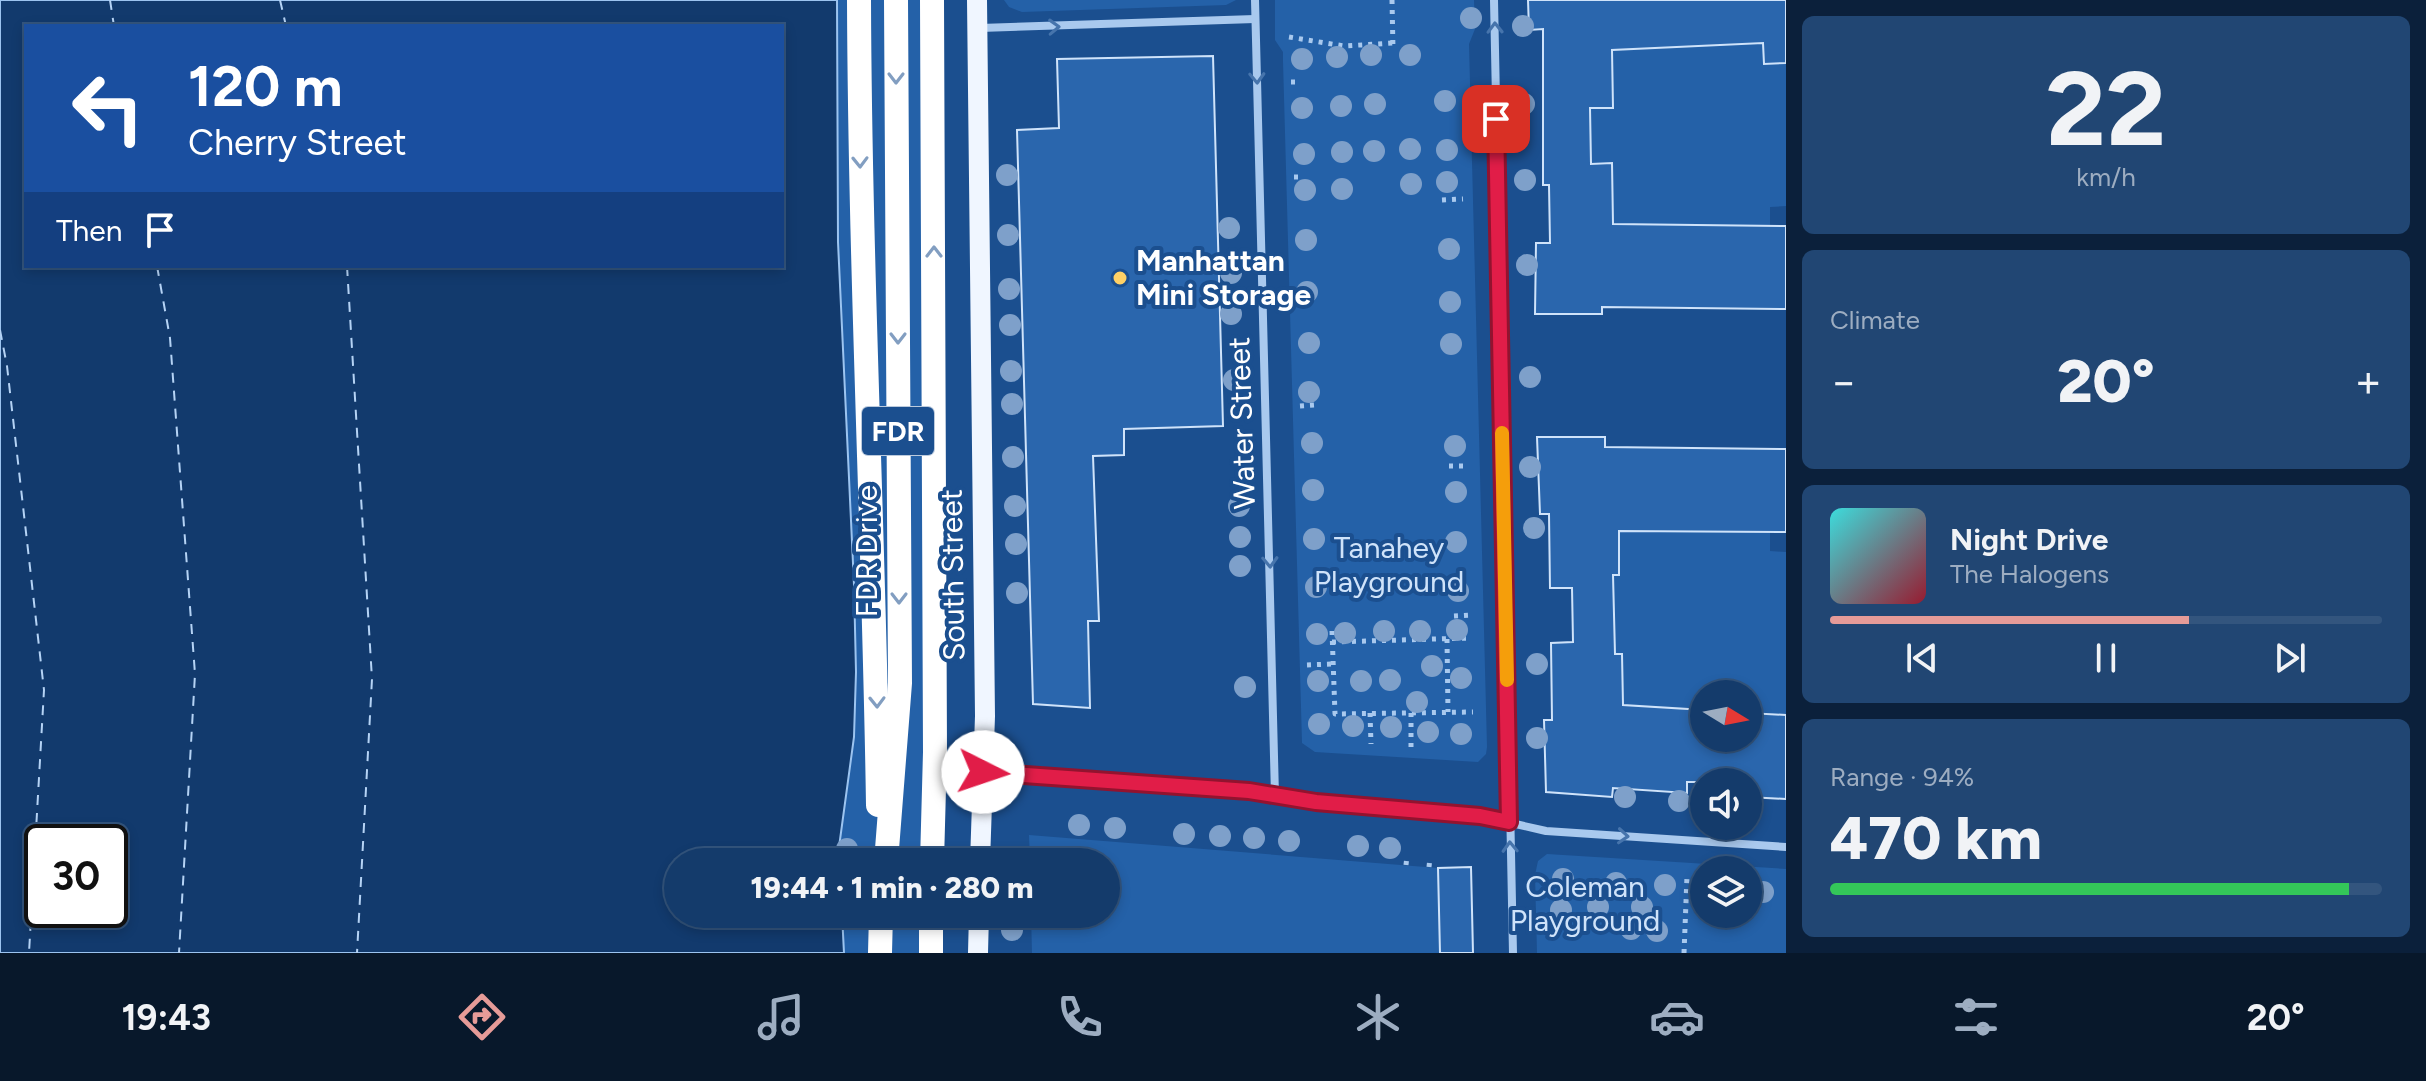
<!DOCTYPE html>
<meta charset="utf-8">
<style>
:root{--surface:#143b6b;--page:#214673;--text:#f1f3f6;--muted:#9dadc1;--line:#33557e;--accent:#e69b98}
body{margin:0;font-family:Figtree,sans-serif;background:var(--page);color:var(--text);height:100vh;display:flex;flex-direction:column;font-size:30px;white-space:nowrap}
*{box-sizing:border-box;margin:0}
p{font-size:26px;color:var(--muted)}
.icon{flex:none;width:44px;height:44px;fill:none;stroke:currentColor;stroke-width:2;stroke-linecap:round;stroke-linejoin:round}
.map{position:relative;flex:1;overflow:hidden}
.side{display:flex;flex-direction:column;gap:16px;padding:16px;background:#0b203b;width:640px}
.side>*{flex:none}
.hud{position:absolute;left:24px;top:24px;width:760px;height:244px;border-radius:0px;box-shadow:0 4px 12px #0003,0 0 0 2px var(--line);background:#1a4fa0;color:#fff;overflow:hidden}
.needle{width:52px;rotate:100deg}
.buttons{position:absolute;left:1690px;top:680px;display:grid;gap:16px}
.buttons a{display:grid;place-items:center;width:72px;height:72px;border-radius:50%;background:var(--surface);box-shadow:0 4px 12px #0003,0 0 0 2px var(--line);font-size:40px}
.speed{position:absolute;left:24px;top:824px;display:flex;gap:16px;font-size:40px;font-weight:700;text-align:center}
.speed>*{display:grid;place-content:center;width:104px;height:104px;border-radius:50%;background:var(--surface);box-shadow:0 4px 12px #0003,0 0 0 2px var(--line);line-height:1}
.speed .limit{border:4px solid #111;border-radius:12px;background:#fff;color:#111}
.pin{position:absolute;display:grid;place-items:center;width:68px;height:68px;color:#fff;margin:-34px;border-radius:16px;box-shadow:0 4px 12px #0006}
.me{position:absolute;width:88px;margin:-44px;rotate:94deg;stroke-linejoin:round;filter:drop-shadow(0 0 6px #0008)}
.turn{display:flex;align-items:center;gap:28px;height:168px;padding:0 32px;font-size:36px}
.turn .icon{width:104px;height:104px;stroke-width:2.5}
.turn b{display:block;font-size:56px;line-height:68px}
.then{display:flex;align-items:center;height:76px;padding:0 32px;background:#0003;gap:16px;font-size:30px}
.big{font-size:60px;font-weight:800;line-height:1.1}
.side .tile{flex:1;display:flex;flex-direction:column;justify-content:center;gap:12px;min-width:0;padding:0 28px;border-radius:12px;background:var(--page)}
.side .dial{align-items:center;gap:0}
.dial b{font-size:104px;line-height:1}
.song{display:flex;align-items:center;gap:24px}
.cover{width:96px;height:96px;border-radius:12px;background:linear-gradient(135deg,hsl(180 70% 55%),hsl(350 70% 35%))}
.played{height:8px;border-radius:4px;background:linear-gradient(90deg,var(--accent) 65%,var(--line) 65%)}
.keys{display:flex;justify-content:space-around;direction:ltr}
.heat{display:flex;justify-content:space-between;align-items:center;font-size:44px;direction:ltr}
.charge{height:12px;border-radius:6px;background:linear-gradient(90deg,#34c759 94%,var(--line) 0)}
.trip{position:absolute;left:664px;top:848px;width:456px;height:80px;border-radius:40px;background:var(--surface);box-shadow:0 4px 12px #0003,0 0 0 2px var(--line);font-weight:800;line-height:80px;text-align:center}
.dock{display:flex;height:128px;justify-content:space-around;align-items:center;background:#08182b;color:var(--muted)}
.dock .icon{width:56px;height:56px}
.dock .active{color:var(--accent)}
.dock b{font-size:36px;color:var(--text)}
main{display:flex;flex:1;min-height:0}
.map>svg:first-child{display:block}
.green{fill:#2461a8;fill-rule:evenodd}
.water{fill:#123a6d;stroke:#9cc4f0;stroke-width:2;fill-rule:evenodd}
.lines{fill:none;stroke-linecap:round;stroke-linejoin:round}
.ferry{stroke:#b5d3f5;stroke-width:2;stroke-dasharray:10 8;stroke-linecap:butt}
.building{fill:#2a66ad;stroke:#cfe3fa;stroke-width:2}
.path{stroke:#a9c9ee;stroke-width:5;stroke-dasharray:4 6;stroke-linecap:butt}
.street{stroke:#a9c9ee;stroke-width:8}
.primary{stroke:#f0f6ff;stroke-width:20}
.highway{stroke:#fff;stroke-width:24}
.tree{fill:#7ea0ca}
.oneway{stroke:#4674ac}
.oneway2{stroke:#829ec1}
.route-casing{stroke:#92132f;stroke-width:20}
.route{stroke:#e11d48;stroke-width:14}
.slow{stroke:#f59e0b;stroke-width:14}
.poi-dot{fill:#ffd166;stroke:#1b4f8f;stroke-width:3}
.labels{text-anchor:middle;stroke-width:8;stroke-linejoin:round;paint-order:stroke}
.shield{fill:#1b4f8f;stroke:#bbcadd;stroke-width:2}
.shield-label{font-size:28px;font-weight:bold;fill:#fff}
.poi-label{font-size:30px;font-weight:bold;fill:#fff;stroke:#1b4f8f;text-anchor:start}
.street-label{font-size:30px;fill:#fff;stroke:#1b4f8f}
.park-label{font-size:30px;fill:#cfe3fa;stroke:#1b4f8f}
</style>
<main>
<div class="map">
<svg width="1786" height="953" viewBox="0 0 1786 953">
<rect width="100%" height="100%" fill="#1b4f8f"/>
<!-- green -->
<g class="green">
<polygon points="837,0 940,0 941,862 840,862 839,847 854,737 856,672 854,585 838,242"/>
<polygon points="1004,0 1236,0 1226,5 1022,12 1009,7"/>
<polygon points="1275,0 1474,0 1475,29 1469,44 1487,747 1486,754 1478,762 1315,752 1302,743 1283,61 1283,52 1275,40"/>
<polygon points="1762,23 1764,64 1786,63 1786,206 1770,207 1770,247 1609,247 1611,163 1591,164 1590,108 1613,108 1595,26 1626,50 1668,48 1668,26 1690,47 1741,44"/>
<polygon points="1608,511 1698,531 1749,532 1770,511 1770,551 1786,552 1786,715 1748,713 1748,694 1704,694 1704,710 1613,727 1622,654 1615,654 1613,575 1619,574 1619,554"/>
<polygon points="1029,835 1438,868 1471,867 1473,953 1032,953 1031,914 1106,914 1106,862 1030,862"/>
<path d="M1547,854L1786,869V953H1537L1535,875L1538,861ZM1704,870H1748V914H1704Z"/>
<polygon points="842,914 939,914 938,953 844,953"/>
</g>
<!-- water -->
<path class="water" d="M0,0H837L838,242L854,585L856,672L854,737L839,847L840,862H678V914H842L844,953H0ZM26,26H782V266H26ZM42,842H110V910H42Z"/>
<g class="lines">
<!-- ferry -->
<g class="ferry">
<polyline points="110,0 114,26"/>
<polyline points="280,0 286,26"/>
<polyline points="157,266 170,338 195,674 179,953"/>
<polyline points="347,266 372,679 357,953"/>
<polyline points="0,330 7,366 44,690 29,953"/>
</g>
</g>
<!-- building -->
<g class="building">
<polygon points="1528,0 1786,0 1786,63 1764,64 1763,43 1612,50 1613,108 1590,108 1591,164 1612,163 1613,224 1786,226 1786,309 1602,307 1602,314 1535,314 1536,243 1550,243 1549,185 1543,185 1543,29 1529,30"/>
<polygon points="1213,56 1223,426 1124,429 1124,455 1093,456 1099,621 1088,621 1090,708 1033,704 1017,130 1059,128 1057,59"/>
<polygon points="1537,437 1605,437 1605,447 1786,449 1786,532 1619,531 1619,575 1613,575 1615,654 1622,654 1623,705 1704,710 1704,738 1748,738 1748,713 1786,715 1786,799 1748,797 1748,782 1687,782 1687,793 1613,788 1612,797 1546,792 1544,720 1552,720 1551,643 1573,642 1572,588 1550,588 1549,514 1540,514"/>
<polygon points="1471,867 1473,953 1440,953 1438,868"/>
</g>
<g class="lines">
<!-- path -->
<g class="path">
<polyline points="1392,0 1393,50"/>
<polyline points="1289,37 1344,46 1393,43"/>
<polyline points="1291,82 1298,82"/>
<polyline points="1294,177 1300,177"/>
<polyline points="1442,200 1463,199"/>
<polyline points="1300,406 1315,405"/>
<polyline points="1449,466 1468,466"/>
<polyline points="1454,616 1471,615"/>
<polyline points="1332,631 1335,714 1473,712"/>
<polyline points="1447,639 1448,712"/>
<polyline points="1332,642 1471,638"/>
<polyline points="1307,665 1333,664"/>
<polyline points="1370,713 1371,744"/>
<polyline points="1411,713 1411,748"/>
<polyline points="1406,865 1407,856"/>
<polyline points="1429,867 1430,858"/>
<polyline points="1684,953 1687,876"/>
</g>
<!-- street -->
<g class="street">
<polyline points="1255,0 1275,796"/>
<polyline points="1494,0 1513,953"/>
<polyline points="980,28 1255,19"/>
<polyline points="984,772 1249,791 1316,802 1480,816 1546,831 1786,847"/>
</g>
<!-- primary -->
<g class="primary">
<polyline points="977,0 985,716 980,862"/>
<polyline points="978,953 979,914"/>
</g>
<!-- highway -->
<g class="highway">
<path d="M859,0C860,269 874,537 878,805"/>
<polyline points="932,0 935,752 932,862"/>
<polyline points="886,862 900,683 896,0"/>
<polyline points="880,953 881,914"/>
<polyline points="931,953 931,914"/>
</g>
</g>
<!-- trees -->
<g class="tree">
<circle cx="1471" cy="18" r="11"/>
<circle cx="1523" cy="26" r="11"/>
<circle cx="1371" cy="55" r="11"/>
<circle cx="1410" cy="55" r="11"/>
<circle cx="1337" cy="57" r="11"/>
<circle cx="1302" cy="59" r="11"/>
<circle cx="1445" cy="101" r="11"/>
<circle cx="1375" cy="104" r="11"/>
<circle cx="1524" cy="104" r="11"/>
<circle cx="1341" cy="106" r="11"/>
<circle cx="1302" cy="108" r="11"/>
<circle cx="1410" cy="149" r="11"/>
<circle cx="1447" cy="150" r="11"/>
<circle cx="1374" cy="151" r="11"/>
<circle cx="1342" cy="152" r="11"/>
<circle cx="1304" cy="154" r="11"/>
<circle cx="1007" cy="175" r="11"/>
<circle cx="1525" cy="180" r="11"/>
<circle cx="1447" cy="182" r="11"/>
<circle cx="1411" cy="184" r="11"/>
<circle cx="1342" cy="189" r="11"/>
<circle cx="1305" cy="190" r="11"/>
<circle cx="1229" cy="228" r="11"/>
<circle cx="1008" cy="235" r="11"/>
<circle cx="1306" cy="240" r="11"/>
<circle cx="1449" cy="249" r="11"/>
<circle cx="1527" cy="265" r="11"/>
<circle cx="1231" cy="273" r="11"/>
<circle cx="1009" cy="289" r="11"/>
<circle cx="1307" cy="292" r="11"/>
<circle cx="1450" cy="302" r="11"/>
<circle cx="1231" cy="314" r="11"/>
<circle cx="1010" cy="325" r="11"/>
<circle cx="1309" cy="343" r="11"/>
<circle cx="1451" cy="344" r="11"/>
<circle cx="1011" cy="371" r="11"/>
<circle cx="1530" cy="377" r="11"/>
<circle cx="1234" cy="380" r="11"/>
<circle cx="1309" cy="392" r="11"/>
<circle cx="1012" cy="404" r="11"/>
<circle cx="1312" cy="443" r="11"/>
<circle cx="1455" cy="446" r="11"/>
<circle cx="1013" cy="457" r="11"/>
<circle cx="1530" cy="467" r="11"/>
<circle cx="1313" cy="490" r="11"/>
<circle cx="1456" cy="492" r="11"/>
<circle cx="1015" cy="506" r="11"/>
<circle cx="1239" cy="506" r="11"/>
<circle cx="1534" cy="528" r="11"/>
<circle cx="1240" cy="537" r="11"/>
<circle cx="1314" cy="539" r="11"/>
<circle cx="1456" cy="542" r="11"/>
<circle cx="1016" cy="544" r="11"/>
<circle cx="1240" cy="566" r="11"/>
<circle cx="1316" cy="587" r="11"/>
<circle cx="1458" cy="591" r="11"/>
<circle cx="1017" cy="593" r="11"/>
<circle cx="1457" cy="630" r="11"/>
<circle cx="1384" cy="631" r="11"/>
<circle cx="1420" cy="631" r="11"/>
<circle cx="1345" cy="633" r="11"/>
<circle cx="1317" cy="634" r="11"/>
<circle cx="1537" cy="664" r="11"/>
<circle cx="1432" cy="666" r="11"/>
<circle cx="1461" cy="678" r="11"/>
<circle cx="1390" cy="680" r="11"/>
<circle cx="1318" cy="681" r="11"/>
<circle cx="1361" cy="681" r="11"/>
<circle cx="1245" cy="687" r="11"/>
<circle cx="1417" cy="702" r="11"/>
<circle cx="1319" cy="724" r="11"/>
<circle cx="1353" cy="726" r="11"/>
<circle cx="1391" cy="727" r="11"/>
<circle cx="1428" cy="732" r="11"/>
<circle cx="1461" cy="734" r="11"/>
<circle cx="1537" cy="738" r="11"/>
<circle cx="1625" cy="797" r="11"/>
<circle cx="1679" cy="801" r="11"/>
<circle cx="1079" cy="825" r="11"/>
<circle cx="1115" cy="828" r="11"/>
<circle cx="1184" cy="834" r="11"/>
<circle cx="1220" cy="836" r="11"/>
<circle cx="1254" cy="838" r="11"/>
<circle cx="1289" cy="841" r="11"/>
<circle cx="1358" cy="846" r="11"/>
<circle cx="1390" cy="848" r="11"/>
<circle cx="847" cy="849" r="11"/>
<circle cx="1563" cy="879" r="11"/>
<circle cx="1616" cy="883" r="11"/>
<circle cx="1665" cy="885" r="11"/>
<circle cx="1763" cy="892" r="11"/>
<circle cx="1598" cy="907" r="11"/>
<circle cx="1642" cy="907" r="11"/>
<circle cx="1561" cy="910" r="11"/>
<circle cx="1631" cy="929" r="11"/>
<circle cx="1012" cy="930" r="11"/>
<circle cx="1657" cy="931" r="11"/>
</g>
<!-- one-way arrows -->
<defs><path id="oneway-chevron" d="M-2-3.5L2.5 0L-2 3.5" fill="none" stroke-width="1.6" stroke-linecap="round" stroke-linejoin="round" transform="scale(2)"/></defs>
<g class="oneway">
<use href="#oneway-chevron" transform="translate(1054 27) rotate(-2)"/>
<use href="#oneway-chevron" transform="translate(1495 28) rotate(-91)"/>
<use href="#oneway-chevron" transform="translate(1257 78) rotate(88)"/>
<use href="#oneway-chevron" transform="translate(1270 562) rotate(88)"/>
<use href="#oneway-chevron" transform="translate(1623 836) rotate(4)"/>
<use href="#oneway-chevron" transform="translate(1510 847) rotate(-92)"/>
</g>
<g class="oneway2">
<use href="#oneway-chevron" transform="translate(896 78) rotate(90)"/>
<use href="#oneway-chevron" transform="translate(860 162) rotate(89)"/>
<use href="#oneway-chevron" transform="translate(934 252) rotate(-90)"/>
<use href="#oneway-chevron" transform="translate(898 338) rotate(90)"/>
<use href="#oneway-chevron" transform="translate(899 598) rotate(90)"/>
<use href="#oneway-chevron" transform="translate(877 702) rotate(89)"/>
</g>
<g class="lines">
<!-- route casing -->
<g class="route-casing">
<polyline id="route" points="983,772 1249,791 1316,802 1480,816 1509,822 1496,119"/>
</g>
<!-- route -->
<use href="#route" class="route"/>
<!-- slow -->
<polyline class="slow" points="1502,433 1507,680"/>
</g>
<!-- markers -->
<circle class="poi-dot" cx="1120" cy="278" r="8"/>
<g class="labels">
<!-- shield labels -->
<rect class="shield" x="862" y="407" width="72" height="48" rx="6"/>
<g class="shield-label">
<text x="898" y="441">FDR</text>
</g>
<!-- poi labels -->
<g class="poi-label">
<text x="1136" y="271">Manhattan<tspan x="1136" dy="34">Mini Storage</tspan></text>
</g>
<!-- street labels -->
<g class="street-label">
<text transform="translate(1242 423) rotate(-92)" y="10">Water Street</text>
<text transform="translate(867 551) rotate(-90)" y="10">FDR Drive</text>
<text transform="translate(953 575) rotate(-91)" y="10">South Street</text>
</g>
<!-- park labels -->
<g class="park-label">
<text x="1389" y="558">Tanahey<tspan x="1389" dy="34">Playground</tspan></text>
<text x="1585" y="897">Coleman<tspan x="1585" dy="34">Playground</tspan></text>
</g>
</g>
</svg>
<div class="buttons">
<a><svg class="needle" viewBox="-14 -14 28 28"><path d="M0-13l5 13h-10z" fill="#e53935"/><path d="M0 13l5-13h-10z" fill="#9dadc1"/></svg></a>
<a><svg class="icon" aria-label="sound" viewBox="0 0 24 24"><path d="M4 9h4l5-4v14l-5-4H4zM17 9q2 3 0 6"/></svg></a>
<a><svg class="icon" aria-label="layers" viewBox="0 0 24 24"><path d="M12 4l9 5-9 5-9-5zM3 14l9 5 9-5"/></svg></a>
</div>
<div class="speed"><div class="limit">30</div></div>
<div class="pin" style="left:1496px;top:119px;background:#d93025"><svg class="icon" aria-label="arrive" viewBox="0 0 24 24"><path d="M6 21V4h12l-3 4 3 4H6"/></svg></div>
<svg class="me" style="left:983px;top:772px" viewBox="-20 -20 40 40"><circle r="19" fill="#fff"/><path d="M0-13L10 11 0 6-10 11z" fill="#e11d48"/></svg>
<div class="trip">19:44 · 1 min · 280 m</div>
<div class="hud">
<div class="turn"><svg class="icon" aria-label="left" viewBox="0 0 24 24"><path d="M17 20v-9H6M10 6l-5 5 5 5"/></svg><div><b>120 m</b>Cherry Street</div></div>
<div class="then">Then<svg class="icon" aria-label="arrive" viewBox="0 0 24 24"><path d="M6 21V4h12l-3 4 3 4H6"/></svg></div>
</div>
</div>
<section class="side">
<div class="tile dial"><b>22</b><p>km/h</p></div>
<div class="tile"><p>Climate</p>
<div class="heat"><a>−</a><b class="big">20°</b><a>+</a></div>
</div>
<div class="tile">
<div class="song"><i class="cover"></i><div><b>Night Drive</b><p>The Halogens</p></div></div>
<div class="played"></div>
<div class="keys"><svg class="icon" aria-label="previous" viewBox="0 0 24 24"><path d="M18 5L8 12l10 7zM5 5v14"/></svg><svg class="icon" aria-label="pause" viewBox="0 0 24 24"><path d="M8 5v14M16 5v14"/></svg><svg class="icon" aria-label="next" viewBox="0 0 24 24"><path d="M6 5l10 7-10 7zM19 5v14"/></svg></div>
</div>
<div class="tile"><p>Range · 94%</p><b class="big">470 km</b><div class="charge"></div></div>
</section>
</main>
<nav class="dock">
<b>19:43</b>
<svg class="icon active" aria-label="directions" viewBox="0 0 24 24"><path d="M12 3l9 9-9 9-9-9zM9 14v-3h6M13 9l2 2-2 2"/></svg>
<svg class="icon" aria-label="music" viewBox="0 0 24 24"><path d="M9 18V5l10-2v13"/><circle cx="6" cy="18" r="3"/><circle cx="16" cy="16" r="3"/></svg>
<svg class="icon" aria-label="phone" viewBox="0 0 24 24"><path d="M5 4h4l2 5-3 2q2 4 5 5l2-3 5 2v4C11 20 4 13 5 4z"/></svg>
<svg class="icon" aria-label="climate" viewBox="0 0 24 24"><path d="M12 3v18M4 7l16 10M4 17L20 7"/></svg>
<svg class="icon" aria-label="car" viewBox="0 0 24 24"><path d="M5 17H2v-5l4-1 3-4h7l3 4 3 1v5h-3M9 17h6M6 11h13"/><circle cx="7" cy="17" r="2"/><circle cx="17" cy="17" r="2"/></svg>
<svg class="icon" aria-label="filters" viewBox="0 0 24 24"><path d="M4 7h16M4 17h16"/><circle cx="9" cy="7" r="2"/><circle cx="15" cy="17" r="2"/></svg>
<b>20°</b>
</nav>
